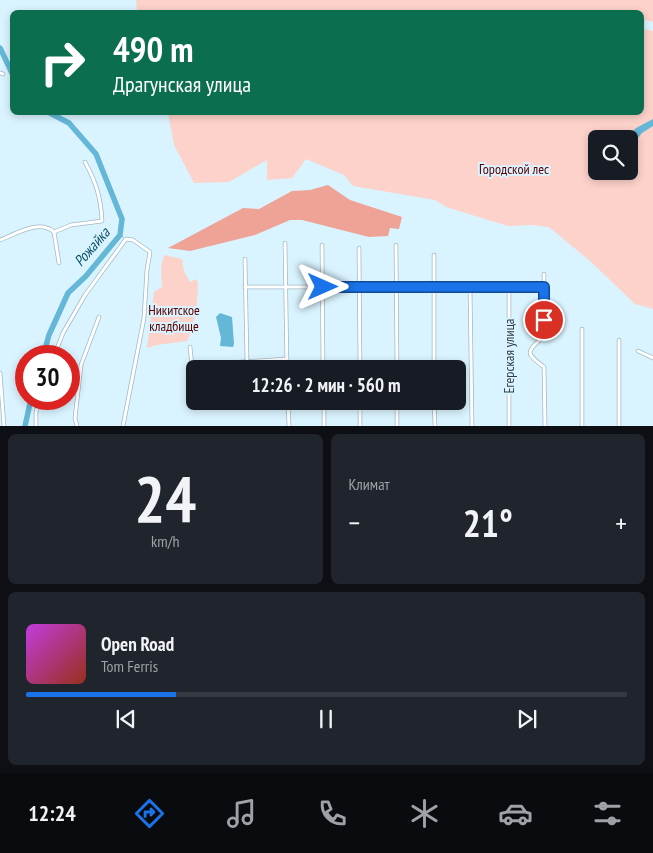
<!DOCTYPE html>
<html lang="ru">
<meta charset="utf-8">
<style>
:root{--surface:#171b24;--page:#20242c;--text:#f1f3f6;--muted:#9ea1a6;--line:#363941;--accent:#1a73e8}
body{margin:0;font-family:"PT Sans Narrow",sans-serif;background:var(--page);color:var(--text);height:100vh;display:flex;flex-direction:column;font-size:19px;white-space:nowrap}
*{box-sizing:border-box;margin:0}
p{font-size:16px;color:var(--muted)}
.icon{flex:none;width:28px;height:28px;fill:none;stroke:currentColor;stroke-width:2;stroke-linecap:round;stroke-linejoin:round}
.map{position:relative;height:426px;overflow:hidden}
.sheet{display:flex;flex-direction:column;gap:8px;padding:8px;background:#0d0f14;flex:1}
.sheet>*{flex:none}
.banner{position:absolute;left:10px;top:10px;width:634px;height:105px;border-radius:8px;box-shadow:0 2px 8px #0003;background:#0b6e4f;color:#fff;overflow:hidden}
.fabs{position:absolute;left:588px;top:130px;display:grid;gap:10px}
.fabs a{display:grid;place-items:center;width:50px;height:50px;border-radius:8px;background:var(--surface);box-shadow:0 2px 8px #0003;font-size:25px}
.speed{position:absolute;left:15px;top:345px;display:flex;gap:10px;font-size:25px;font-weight:700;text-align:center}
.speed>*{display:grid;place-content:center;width:65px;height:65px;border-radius:50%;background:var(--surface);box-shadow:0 2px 8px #0003;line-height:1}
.speed .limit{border:8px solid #d22;background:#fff;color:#111}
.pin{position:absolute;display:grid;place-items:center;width:42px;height:42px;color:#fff;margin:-21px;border:2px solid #fff;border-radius:50%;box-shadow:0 1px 5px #0007}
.me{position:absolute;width:55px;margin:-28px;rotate:90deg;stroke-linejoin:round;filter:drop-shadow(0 0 4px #0008)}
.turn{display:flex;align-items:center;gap:18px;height:105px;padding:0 20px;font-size:22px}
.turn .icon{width:65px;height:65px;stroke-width:2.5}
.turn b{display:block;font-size:35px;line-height:42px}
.big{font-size:38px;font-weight:800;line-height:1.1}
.sheet .card{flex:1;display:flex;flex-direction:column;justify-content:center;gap:8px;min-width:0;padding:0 18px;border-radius:8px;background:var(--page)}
.sheet .dial{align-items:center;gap:0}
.dial b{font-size:65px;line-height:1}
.song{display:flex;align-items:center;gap:15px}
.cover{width:60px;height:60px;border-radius:8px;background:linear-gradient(135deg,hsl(290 70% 55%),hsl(10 70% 35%))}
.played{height:5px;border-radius:2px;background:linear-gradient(90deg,var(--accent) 25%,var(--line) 25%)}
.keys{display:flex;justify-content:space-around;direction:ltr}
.heat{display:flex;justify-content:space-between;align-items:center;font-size:28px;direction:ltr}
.sheet .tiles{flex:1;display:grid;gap:8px;grid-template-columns:1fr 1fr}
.card:last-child{grid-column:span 2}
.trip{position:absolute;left:186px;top:360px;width:280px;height:50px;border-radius:8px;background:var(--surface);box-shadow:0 2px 8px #0003;font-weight:800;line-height:50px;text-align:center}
.tab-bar{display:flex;height:80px;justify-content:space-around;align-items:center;background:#090b0e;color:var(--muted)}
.tab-bar .icon{width:35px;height:35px}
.tab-bar .active{color:var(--accent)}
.tab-bar b{font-size:22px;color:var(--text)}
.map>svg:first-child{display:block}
.green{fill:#fdd2ca;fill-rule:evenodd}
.forest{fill:#eea396}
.water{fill:#65b7d7}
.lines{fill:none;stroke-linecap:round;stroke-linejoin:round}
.stream{stroke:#65b7d7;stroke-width:1}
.river{stroke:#65b7d7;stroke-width:5.5}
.street-casing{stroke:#a0b9c3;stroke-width:4.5}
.street{stroke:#fff;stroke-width:3}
.route-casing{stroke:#114b97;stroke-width:12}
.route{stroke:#1a73e8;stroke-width:9}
.labels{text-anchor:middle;stroke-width:4;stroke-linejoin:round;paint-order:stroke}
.park-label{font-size:14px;fill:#590000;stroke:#daf4ff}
.street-label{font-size:14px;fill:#333d42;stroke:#daf4ff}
.water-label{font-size:15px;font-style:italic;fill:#0a5167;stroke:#daf4ff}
</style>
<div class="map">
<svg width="653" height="426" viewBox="0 0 653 426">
<rect width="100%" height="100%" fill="#daf4ff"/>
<!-- green -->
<g class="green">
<path d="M136,0H653V22L645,20L644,29L653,31V309L635,304L590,261L549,227L531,225L508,226L446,207L435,200L353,186L344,175L306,159L292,178L267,180V160L229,182L194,183L174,145L168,113L641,112V12H137ZM596,139H629V171H596Z"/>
<path d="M164,255L182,259L184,271L190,282L197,279C200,291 194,330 187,341L157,345L147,348L154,292L162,287L161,267Z"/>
</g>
<!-- forest -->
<polygon class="forest" points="328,185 350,200 402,217 399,229 390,228 388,236 369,237 302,220 290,220 255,235 190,251 168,248 243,208 259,209 292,191 310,190"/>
<!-- water -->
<g class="water">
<polygon points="653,119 653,126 642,133 629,149 629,139 625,139 636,128"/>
<polygon points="220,313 232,317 234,344 233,347 220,346 221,338 216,317"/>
</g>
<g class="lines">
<!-- stream -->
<polyline class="stream" points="120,235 123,237"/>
<!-- river -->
<g class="river">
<polyline points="0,48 12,73"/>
<polyline points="43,356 49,335 68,293 86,276 120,235 122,219 96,154 69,123 48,112"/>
<polyline points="25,426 31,399"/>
</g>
<!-- street casing -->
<g class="street-casing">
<g id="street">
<polyline points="0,73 3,74"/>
<path d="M54,232L71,225L102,221C101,198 96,182 85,162"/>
<path d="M0,240C16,234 39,219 54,232L59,263"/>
<polyline points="285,243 287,369"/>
<polyline points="322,245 323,369"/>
<polyline points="396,245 397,369"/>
<polyline points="359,248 360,369"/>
<polyline points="434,255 434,369"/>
<polyline points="245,259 247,362"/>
<path d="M544,274V336C527,352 524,352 544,367L545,426"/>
<polyline points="245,287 544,287"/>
<polyline points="470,287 472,426"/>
<polyline points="509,287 509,426"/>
<polyline points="582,329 582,426"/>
<polyline points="190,347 195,395"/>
<polyline points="638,351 653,358"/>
<polyline points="54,356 63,333 85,295 126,239 133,240 150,252 147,270 144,318 123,426"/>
<polyline points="227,363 287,359"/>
<polyline points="0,373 4,426"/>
<polyline points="288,401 289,426"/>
<polyline points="324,401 324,426"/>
<polyline points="360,401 360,426"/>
<polyline points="397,401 397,426"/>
<polyline points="434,401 435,426"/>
<polyline points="36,426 36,412 40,399"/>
<polyline points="77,426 75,418 81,365 99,317"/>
<polyline points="619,426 619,340"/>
</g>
</g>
<!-- street -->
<use href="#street" class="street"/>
</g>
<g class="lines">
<!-- route casing -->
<g class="route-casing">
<polyline id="route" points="323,287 544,287 544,320"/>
</g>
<!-- route -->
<use href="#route" class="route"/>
</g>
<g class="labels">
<!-- park labels -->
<g class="park-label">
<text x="514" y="174">Городской лес</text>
<text x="174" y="315">Никитское<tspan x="174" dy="16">кладбище</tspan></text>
</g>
<!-- street labels -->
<g class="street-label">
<text transform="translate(509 356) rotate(-90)" y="5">Егерская улица</text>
</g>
<!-- water labels -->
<g class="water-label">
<text transform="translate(92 247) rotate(-49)" y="5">Рожайка</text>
</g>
</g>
</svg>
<div class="fabs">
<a><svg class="icon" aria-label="search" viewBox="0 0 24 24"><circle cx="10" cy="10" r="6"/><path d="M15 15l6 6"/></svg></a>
</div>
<div class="speed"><div class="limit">30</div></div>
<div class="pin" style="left:544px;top:320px;background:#d93025"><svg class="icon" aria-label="arrive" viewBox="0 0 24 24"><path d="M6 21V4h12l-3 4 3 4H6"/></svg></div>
<svg class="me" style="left:323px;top:287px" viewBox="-20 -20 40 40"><path d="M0-17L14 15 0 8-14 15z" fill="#1a73e8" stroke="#fff" stroke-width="4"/></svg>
<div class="trip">12:26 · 2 мин · 560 m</div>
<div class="banner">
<div class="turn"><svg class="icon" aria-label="right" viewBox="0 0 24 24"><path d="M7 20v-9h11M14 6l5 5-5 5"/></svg><div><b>490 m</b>Драгунская улица</div></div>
</div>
</div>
<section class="sheet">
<div class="tiles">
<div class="card dial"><b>24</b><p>km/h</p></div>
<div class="card"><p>Климат</p>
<div class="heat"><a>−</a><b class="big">21°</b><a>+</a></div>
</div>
<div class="card">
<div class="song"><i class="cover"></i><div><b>Open Road</b><p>Tom Ferris</p></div></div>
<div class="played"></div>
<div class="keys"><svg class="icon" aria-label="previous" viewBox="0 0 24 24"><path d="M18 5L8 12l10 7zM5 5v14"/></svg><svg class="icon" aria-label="pause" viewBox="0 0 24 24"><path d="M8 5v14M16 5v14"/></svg><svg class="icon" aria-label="next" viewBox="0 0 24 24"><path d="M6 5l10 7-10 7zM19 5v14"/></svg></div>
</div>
</div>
</section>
<nav class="tab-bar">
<b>12:24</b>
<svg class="icon active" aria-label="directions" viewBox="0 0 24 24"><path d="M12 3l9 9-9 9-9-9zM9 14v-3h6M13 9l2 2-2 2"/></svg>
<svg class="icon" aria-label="music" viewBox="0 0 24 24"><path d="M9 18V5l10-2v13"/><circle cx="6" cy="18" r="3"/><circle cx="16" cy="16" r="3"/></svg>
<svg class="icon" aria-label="phone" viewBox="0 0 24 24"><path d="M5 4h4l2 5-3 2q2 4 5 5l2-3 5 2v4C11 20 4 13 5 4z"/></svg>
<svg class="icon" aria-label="climate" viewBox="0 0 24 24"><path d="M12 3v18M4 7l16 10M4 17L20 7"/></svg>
<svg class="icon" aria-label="car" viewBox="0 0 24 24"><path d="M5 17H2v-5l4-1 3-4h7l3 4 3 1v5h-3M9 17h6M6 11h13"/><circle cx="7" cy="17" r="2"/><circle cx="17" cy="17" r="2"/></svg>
<svg class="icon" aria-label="filters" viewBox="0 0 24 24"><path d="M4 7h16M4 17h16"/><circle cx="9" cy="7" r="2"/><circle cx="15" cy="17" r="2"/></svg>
</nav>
